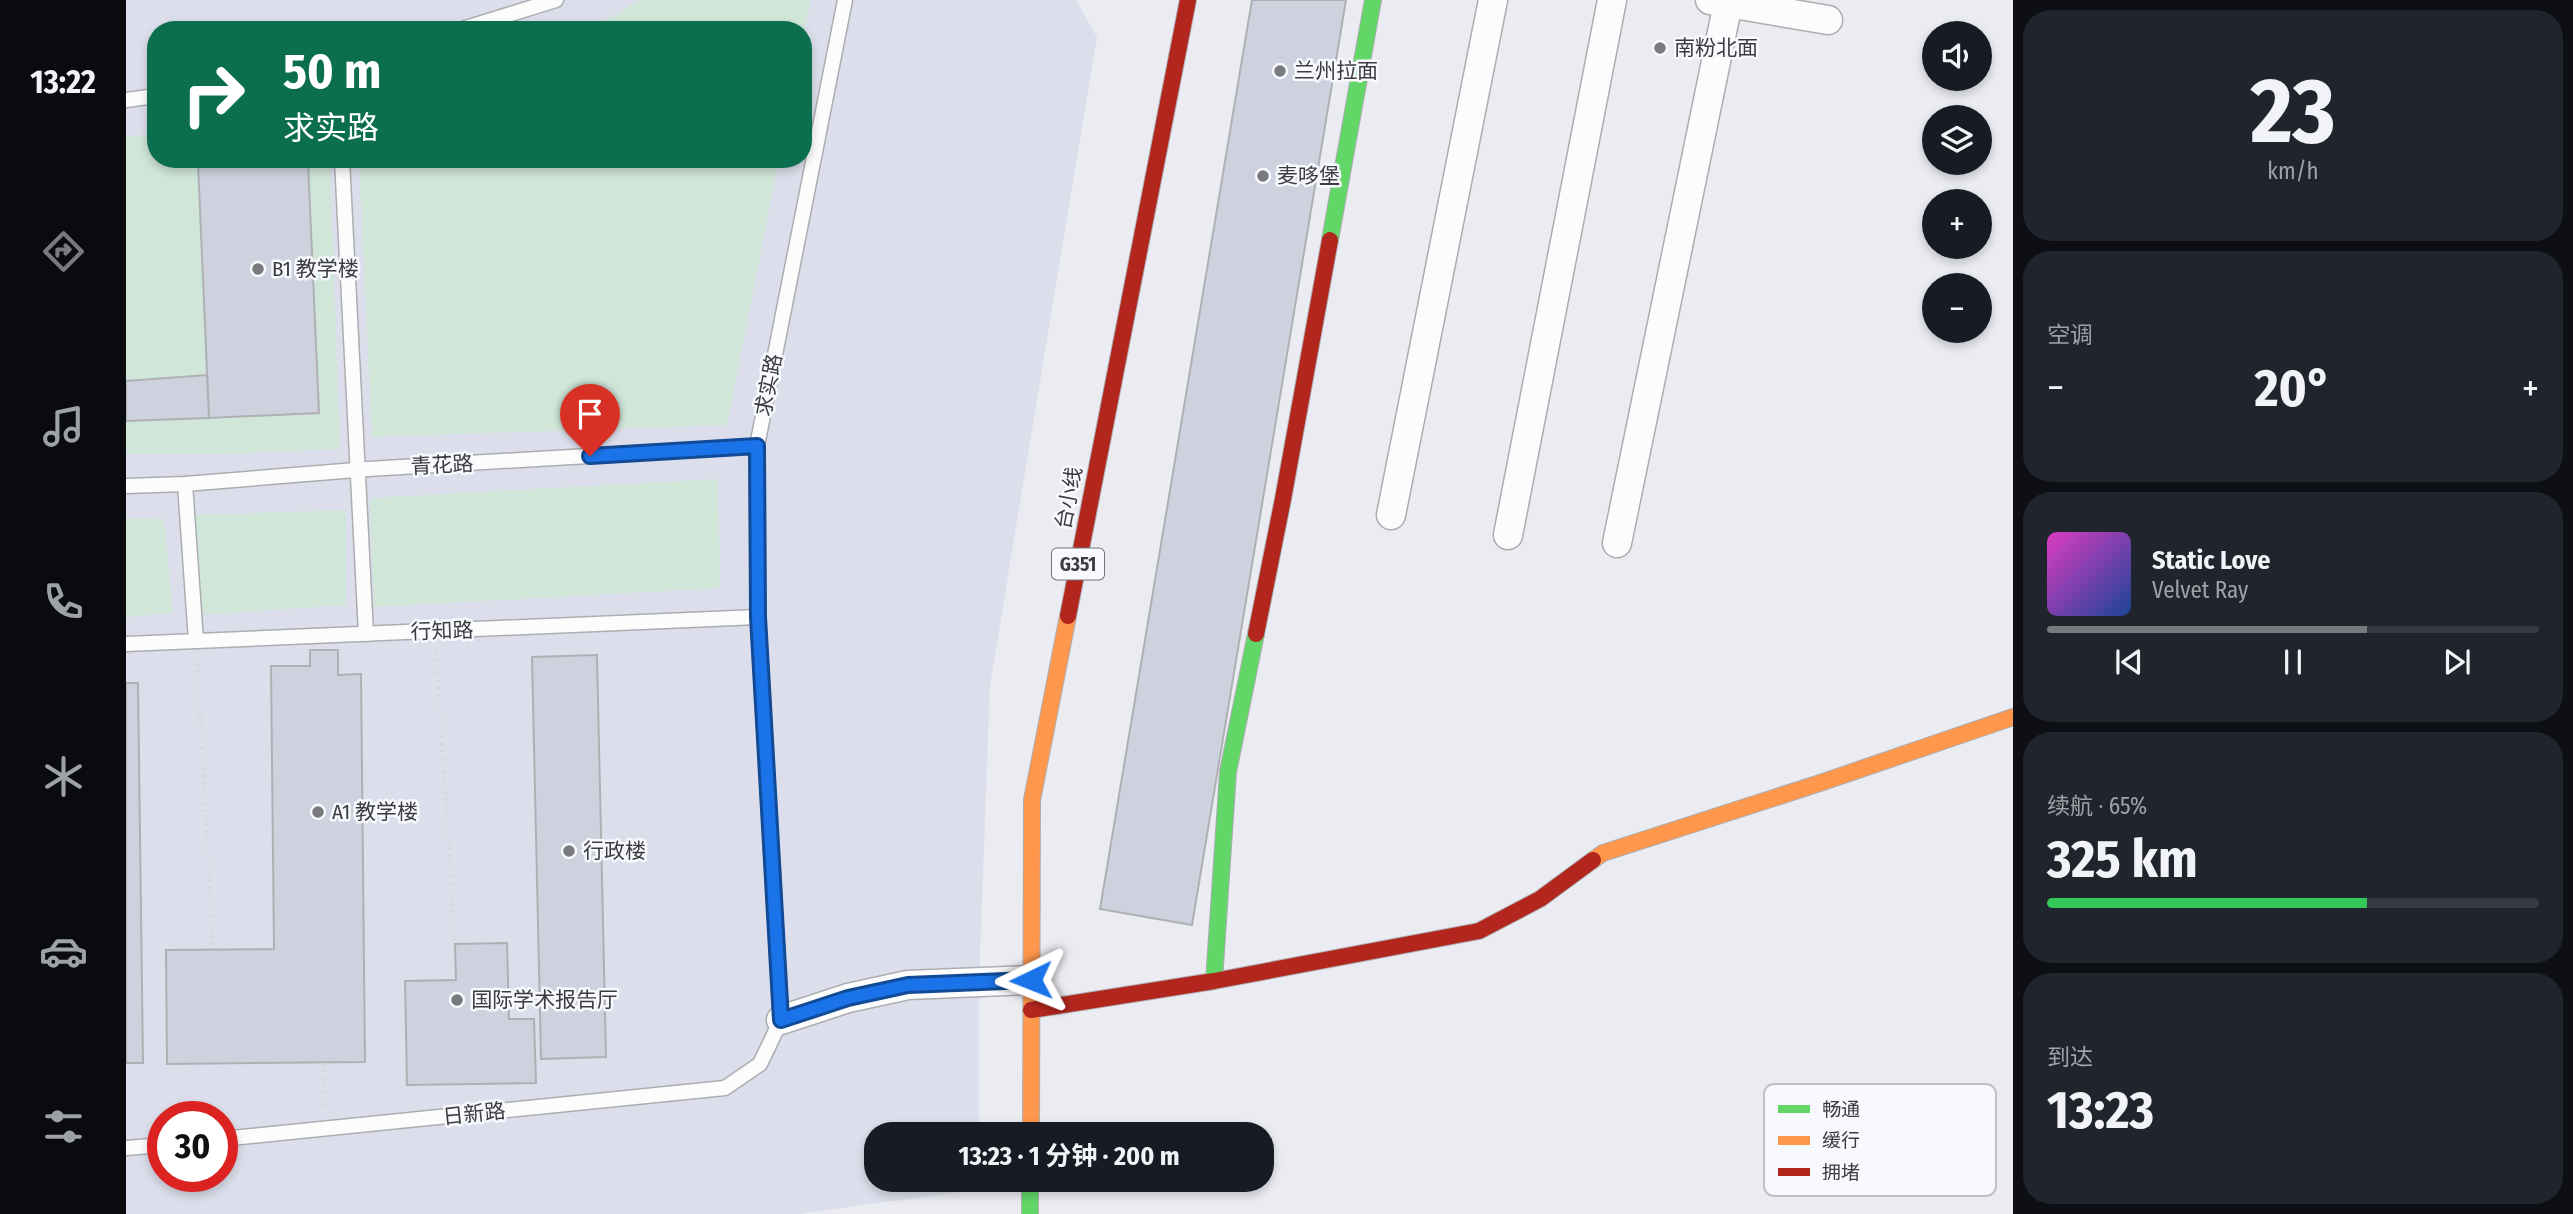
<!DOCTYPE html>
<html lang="zh">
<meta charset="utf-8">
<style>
:root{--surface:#171b24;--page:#20242c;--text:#f1f3f6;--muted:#9ea1a6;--line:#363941;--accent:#787a7e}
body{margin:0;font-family:"Fira Sans Condensed","Noto Sans SC",sans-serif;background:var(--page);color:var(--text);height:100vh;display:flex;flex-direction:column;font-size:26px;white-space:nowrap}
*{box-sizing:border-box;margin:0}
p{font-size:23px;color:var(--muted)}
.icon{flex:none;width:38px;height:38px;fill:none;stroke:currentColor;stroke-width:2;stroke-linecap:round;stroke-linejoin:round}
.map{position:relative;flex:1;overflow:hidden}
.panel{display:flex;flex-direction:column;gap:10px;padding:10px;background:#0d0f14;width:560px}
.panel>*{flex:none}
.guide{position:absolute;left:21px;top:21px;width:665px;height:147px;border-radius:28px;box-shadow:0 4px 10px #0003;background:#0b6e4f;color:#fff;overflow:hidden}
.controls{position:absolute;left:1796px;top:21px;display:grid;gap:14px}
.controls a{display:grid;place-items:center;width:70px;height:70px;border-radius:50%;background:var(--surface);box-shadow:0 4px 10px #0003;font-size:35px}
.speed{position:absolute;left:21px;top:1101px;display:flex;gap:14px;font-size:35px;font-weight:700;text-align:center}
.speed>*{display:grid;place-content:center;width:91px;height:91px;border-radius:50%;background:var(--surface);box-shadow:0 4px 10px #0003;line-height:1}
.speed .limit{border:10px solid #d22;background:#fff;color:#111}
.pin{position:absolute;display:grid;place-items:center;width:60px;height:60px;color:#fff;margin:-72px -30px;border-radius:50% 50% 50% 0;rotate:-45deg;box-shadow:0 0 7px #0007}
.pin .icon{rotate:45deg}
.me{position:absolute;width:77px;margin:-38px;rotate:268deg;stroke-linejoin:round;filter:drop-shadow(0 0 5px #0008)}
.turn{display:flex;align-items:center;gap:24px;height:147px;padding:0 21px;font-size:32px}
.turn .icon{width:91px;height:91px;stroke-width:2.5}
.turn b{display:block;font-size:49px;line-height:60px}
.big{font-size:52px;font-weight:700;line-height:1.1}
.panel .tile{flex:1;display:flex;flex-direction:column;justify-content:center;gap:10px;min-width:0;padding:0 24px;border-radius:28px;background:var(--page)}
.panel .dial{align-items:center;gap:0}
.dial b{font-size:91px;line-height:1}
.song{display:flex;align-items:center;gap:21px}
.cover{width:84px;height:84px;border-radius:10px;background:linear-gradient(135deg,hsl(310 70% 55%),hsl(220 70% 35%))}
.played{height:7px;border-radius:4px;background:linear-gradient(90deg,var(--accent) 65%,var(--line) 65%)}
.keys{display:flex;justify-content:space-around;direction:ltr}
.heat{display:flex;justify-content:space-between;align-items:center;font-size:38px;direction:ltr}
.charge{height:10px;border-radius:5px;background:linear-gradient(90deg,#34c759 65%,var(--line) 0)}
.trip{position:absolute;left:738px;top:1122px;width:410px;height:70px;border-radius:28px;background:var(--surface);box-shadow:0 4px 10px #0003;font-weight:700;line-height:70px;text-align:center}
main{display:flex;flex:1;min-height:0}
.menu{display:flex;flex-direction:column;width:126px;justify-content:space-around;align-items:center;background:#090b0e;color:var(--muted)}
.menu .icon{width:49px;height:49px}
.menu .selected{color:var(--accent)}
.menu b{font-size:32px;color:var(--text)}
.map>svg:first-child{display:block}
.built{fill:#dcdfeb;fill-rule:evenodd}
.green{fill:#d0e6d9}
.building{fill:#ced2de;stroke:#aeb0b4;stroke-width:2}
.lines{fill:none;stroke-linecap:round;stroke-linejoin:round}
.lane-casing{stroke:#acadb1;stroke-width:17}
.street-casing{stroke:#acadb1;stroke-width:31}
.fast-casing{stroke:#acadb1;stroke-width:18}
.slow-casing{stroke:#acadb1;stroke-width:18}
.jam-casing{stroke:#acadb1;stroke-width:18}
.path{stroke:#d7d8da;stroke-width:4.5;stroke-dasharray:2 5;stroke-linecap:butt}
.lane{stroke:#fcfcfd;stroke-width:14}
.street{stroke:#fcfcfd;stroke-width:28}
.fast{stroke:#63d668;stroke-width:16}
.slow{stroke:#ff974d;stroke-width:16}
.jam{stroke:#b3261e;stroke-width:16}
.route-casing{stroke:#114b97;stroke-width:18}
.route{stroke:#1a73e8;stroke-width:12}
.poi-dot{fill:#787a7e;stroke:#f7f9fe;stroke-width:2.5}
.labels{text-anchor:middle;stroke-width:5;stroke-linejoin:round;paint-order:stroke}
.shield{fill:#f7f9fe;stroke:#737578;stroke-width:2}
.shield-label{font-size:19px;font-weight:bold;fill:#3a3c3f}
.poi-label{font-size:21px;fill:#3a3c3f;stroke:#f7f9fe;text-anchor:start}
.street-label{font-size:21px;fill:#3a3c3f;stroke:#f7f9fe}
.key{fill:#f7f9fe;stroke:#bec0c5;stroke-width:2}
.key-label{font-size:19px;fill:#3a3c3f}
</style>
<main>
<nav class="menu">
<b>13:22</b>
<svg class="icon selected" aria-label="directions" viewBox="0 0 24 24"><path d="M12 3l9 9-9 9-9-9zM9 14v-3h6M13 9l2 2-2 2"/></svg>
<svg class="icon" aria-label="music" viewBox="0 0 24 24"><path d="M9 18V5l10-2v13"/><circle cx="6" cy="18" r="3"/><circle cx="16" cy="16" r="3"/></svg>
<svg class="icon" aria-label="phone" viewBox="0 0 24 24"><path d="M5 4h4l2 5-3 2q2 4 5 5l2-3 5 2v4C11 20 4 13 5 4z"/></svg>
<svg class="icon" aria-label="climate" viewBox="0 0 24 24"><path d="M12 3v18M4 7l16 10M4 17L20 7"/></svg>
<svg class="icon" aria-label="car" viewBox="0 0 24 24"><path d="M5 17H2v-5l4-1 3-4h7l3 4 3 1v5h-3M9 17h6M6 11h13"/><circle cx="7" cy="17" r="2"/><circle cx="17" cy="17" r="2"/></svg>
<svg class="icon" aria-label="filters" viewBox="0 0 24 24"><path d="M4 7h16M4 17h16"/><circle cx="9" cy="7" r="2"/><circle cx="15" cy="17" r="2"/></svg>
</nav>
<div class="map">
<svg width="1887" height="1214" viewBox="0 0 1887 1214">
<rect width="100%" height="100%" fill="#ebecf2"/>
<!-- built -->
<path class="built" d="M0,0H950L971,37L864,685L853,982V1134H751V1180H854V1189L673,1214H0ZM30,30H677V159H30ZM37,1116H96V1176H37Z"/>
<!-- green -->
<g class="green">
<polygon points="514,0 685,0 677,39 677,30 462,30"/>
<polygon points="30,135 30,159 204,159 214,449 100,454 0,454 0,136"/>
<polygon points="233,159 653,159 601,425 246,437"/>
<polygon points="592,479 594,588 248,607 244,498"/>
<polygon points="220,510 220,605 75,615 67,515"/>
<polygon points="0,518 38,519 47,613 0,617"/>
</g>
<!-- building -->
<g class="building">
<polygon points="1126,0 1220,0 1066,925 974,909"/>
<polygon points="117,159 140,159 141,164 182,162 193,413 83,418 72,163"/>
<polygon points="81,375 83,418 0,421 0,381"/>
<polygon points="184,650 212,650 212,675 235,674 239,1062 41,1064 40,950 148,949 145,666 184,666"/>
<polygon points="471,655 480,1057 415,1059 406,657"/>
<polygon points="0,683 12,683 17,1063 0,1063"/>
<polygon points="381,943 383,1019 408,1019 410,1083 281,1085 279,981 330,980 329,944"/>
</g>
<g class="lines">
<!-- lane casing -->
<g class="lane-casing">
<g id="lane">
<polyline points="333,30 430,0"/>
<polyline points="0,100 30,96"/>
<polyline points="216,159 240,634"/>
<polyline points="59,484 70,641"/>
<polyline points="0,486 59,484 242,469 631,446"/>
<polyline points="0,644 632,617"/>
<polyline points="96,1139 599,1088 634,1064 655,1020 632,617 631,446 719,0"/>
<polyline points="0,1148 37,1145"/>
</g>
</g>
<!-- street casing -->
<g class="street-casing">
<g id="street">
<polyline points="1584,0 1702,20"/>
<polyline points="1265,515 1367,0"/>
<polyline points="1382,535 1486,0"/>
<polyline points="1491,543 1602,3"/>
<polyline points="655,1020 722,998 782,985 905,980"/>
</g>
</g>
<!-- fast casing -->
<g class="fast-casing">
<g id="fast">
<polyline points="1204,240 1247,0"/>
<polyline points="1088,981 1102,772 1130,634"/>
<polyline points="904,1180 904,1214"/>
</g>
</g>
<!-- slow casing -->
<g class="slow-casing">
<g id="slow">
<polyline points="1467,860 1477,853 1694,783 1887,717"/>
<polyline points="905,1134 906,800 942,616"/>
</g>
</g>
<!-- jam casing -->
<g class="jam-casing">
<g id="jam">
<polyline points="942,616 1062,0"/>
<polyline points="1130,634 1157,499 1204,240"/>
<polyline points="905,1010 1088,981 1353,931 1414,899 1467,860"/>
</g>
</g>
<!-- path -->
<g class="path">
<polyline points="310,652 329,944"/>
<polyline points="71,663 87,949"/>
<polyline points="197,1063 199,1108"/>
</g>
<!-- lane -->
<use href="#lane" class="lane"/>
<!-- street -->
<use href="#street" class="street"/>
<!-- fast -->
<use href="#fast" class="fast"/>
<!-- slow -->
<use href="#slow" class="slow"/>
<!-- jam -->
<use href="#jam" class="jam"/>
</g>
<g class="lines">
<!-- route casing -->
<g class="route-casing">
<polyline id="route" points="464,456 631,446 632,617 655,1020 722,998 782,985 905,980"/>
</g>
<!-- route -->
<use href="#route" class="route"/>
</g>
<!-- markers -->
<g class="poi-dot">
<circle cx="1534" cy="48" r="7"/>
<circle cx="1154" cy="71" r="7"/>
<circle cx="1137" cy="176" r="7"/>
<circle cx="132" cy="269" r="7"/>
<circle cx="192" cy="812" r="7"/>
<circle cx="443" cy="851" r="7"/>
<circle cx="331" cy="1000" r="7"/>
</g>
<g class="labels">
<!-- shield labels -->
<rect class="shield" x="926" y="548.5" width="52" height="31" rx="5"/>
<g class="shield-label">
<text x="952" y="571">G351</text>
</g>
<!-- poi labels -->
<g class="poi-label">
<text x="1548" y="55">南粉北面</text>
<text x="1168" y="78">兰州拉面</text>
<text x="1151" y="183">麦哆堡</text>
<text x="146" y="276">B1 教学楼</text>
<text x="206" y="819">A1 教学楼</text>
<text x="457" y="858">行政楼</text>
<text x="345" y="1007">国际学术报告厅</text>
</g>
<!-- street labels -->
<g class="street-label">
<text transform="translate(643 385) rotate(-79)" y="7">求实路</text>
<text transform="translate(316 465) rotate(-3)" y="7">青花路</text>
<text transform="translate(943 498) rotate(-79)" y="7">台小线</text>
<text transform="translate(316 631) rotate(-2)" y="7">行知路</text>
<text transform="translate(348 1114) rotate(-6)" y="7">日新路</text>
</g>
</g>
<!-- legend -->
<rect x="1638" y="1084" width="232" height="112" rx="10" class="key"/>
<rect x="1652" y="1105" width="32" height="8" fill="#63d668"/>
<rect x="1652" y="1136" width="32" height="9" fill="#ff974d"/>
<rect x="1652" y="1168" width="32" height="8" fill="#b3261e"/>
<g class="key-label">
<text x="1696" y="1116">畅通</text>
<text x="1696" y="1147">缓行</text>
<text x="1696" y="1179">拥堵</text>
</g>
</svg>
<div class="controls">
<a><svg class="icon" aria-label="sound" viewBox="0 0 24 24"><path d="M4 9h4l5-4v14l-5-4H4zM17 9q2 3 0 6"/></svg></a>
<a><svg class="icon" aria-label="layers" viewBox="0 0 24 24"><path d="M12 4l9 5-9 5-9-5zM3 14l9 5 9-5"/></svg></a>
<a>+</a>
<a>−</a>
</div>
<div class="speed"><div class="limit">30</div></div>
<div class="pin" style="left:464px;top:456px;background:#d93025"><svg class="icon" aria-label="arrive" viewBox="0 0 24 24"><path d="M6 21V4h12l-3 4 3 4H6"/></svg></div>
<svg class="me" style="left:905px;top:980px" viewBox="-20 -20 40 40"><path d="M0-17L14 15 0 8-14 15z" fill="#1a73e8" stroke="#fff" stroke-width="4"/></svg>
<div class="trip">13:23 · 1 分钟 · 200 m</div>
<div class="guide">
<div class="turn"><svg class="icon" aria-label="right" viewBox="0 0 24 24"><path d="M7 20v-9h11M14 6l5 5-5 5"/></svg><div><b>50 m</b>求实路</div></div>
</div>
</div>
<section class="panel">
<div class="tile dial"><b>23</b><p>km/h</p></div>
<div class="tile"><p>空调</p>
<div class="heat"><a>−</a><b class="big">20°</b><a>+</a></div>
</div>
<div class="tile">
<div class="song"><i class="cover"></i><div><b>Static Love</b><p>Velvet Ray</p></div></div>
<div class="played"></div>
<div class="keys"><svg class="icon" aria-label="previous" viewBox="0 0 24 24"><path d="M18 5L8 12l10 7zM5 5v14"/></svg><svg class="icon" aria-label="pause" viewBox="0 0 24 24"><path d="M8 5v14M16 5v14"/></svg><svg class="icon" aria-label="next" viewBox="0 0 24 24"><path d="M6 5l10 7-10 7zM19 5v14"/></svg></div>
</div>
<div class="tile"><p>续航 · 65%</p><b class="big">325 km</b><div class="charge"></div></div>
<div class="tile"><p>到达</p><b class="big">13:23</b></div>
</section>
</main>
